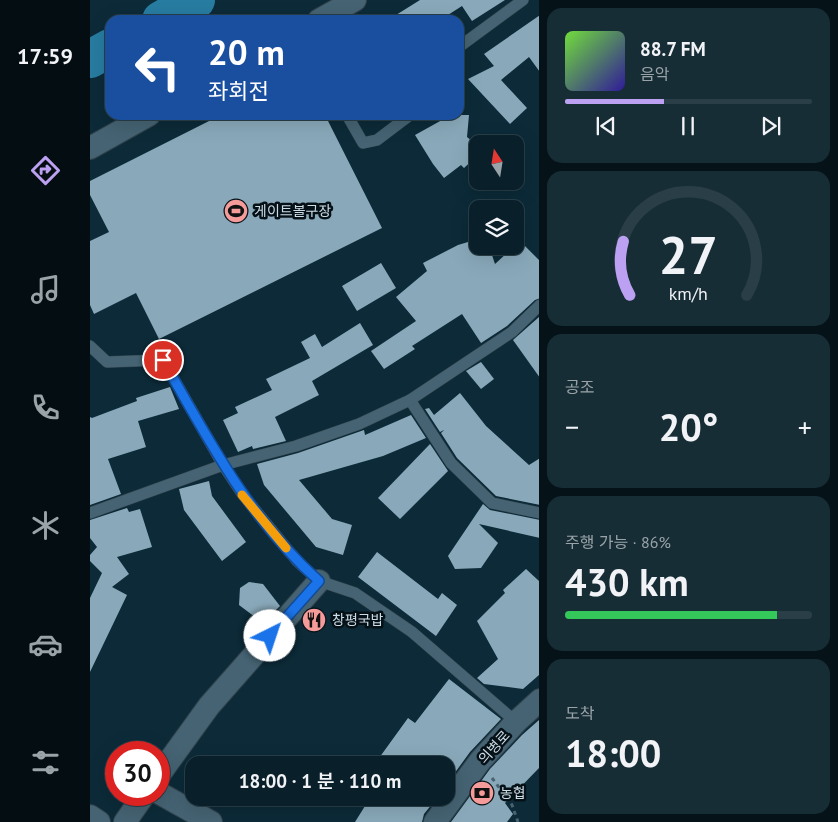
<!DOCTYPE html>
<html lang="ko">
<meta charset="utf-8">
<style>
:root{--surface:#09202a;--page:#172d36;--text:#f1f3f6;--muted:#99a3a8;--line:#293e47;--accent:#bca0f2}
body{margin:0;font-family:"PT Sans","Noto Sans KR",sans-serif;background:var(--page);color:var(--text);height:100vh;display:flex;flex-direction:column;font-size:19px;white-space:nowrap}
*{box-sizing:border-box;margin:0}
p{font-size:16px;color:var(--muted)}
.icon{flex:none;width:28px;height:28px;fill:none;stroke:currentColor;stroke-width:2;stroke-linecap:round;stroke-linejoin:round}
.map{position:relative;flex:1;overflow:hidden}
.sheet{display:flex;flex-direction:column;gap:8px;padding:8px;background:#051217;width:299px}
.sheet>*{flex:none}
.hud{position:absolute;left:15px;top:15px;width:359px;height:105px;border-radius:15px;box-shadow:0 5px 20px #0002,0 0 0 1px var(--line);background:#1a4fa0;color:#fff;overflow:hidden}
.needle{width:32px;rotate:348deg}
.buttons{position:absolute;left:379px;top:135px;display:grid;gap:10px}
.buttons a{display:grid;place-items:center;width:55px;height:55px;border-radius:10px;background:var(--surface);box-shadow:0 5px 20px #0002,0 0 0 1px var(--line);font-size:25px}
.speed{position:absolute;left:15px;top:741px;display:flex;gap:10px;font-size:25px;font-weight:700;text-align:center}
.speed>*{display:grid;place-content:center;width:65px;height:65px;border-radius:50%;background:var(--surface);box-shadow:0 5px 20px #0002,0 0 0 1px var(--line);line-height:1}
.speed .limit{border:8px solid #d22;background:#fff;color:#111}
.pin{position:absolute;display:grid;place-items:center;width:42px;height:42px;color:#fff;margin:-21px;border:2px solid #fff;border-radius:50%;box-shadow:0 1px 5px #0007}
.me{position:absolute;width:55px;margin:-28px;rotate:41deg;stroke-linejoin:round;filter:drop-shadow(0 0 4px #0008)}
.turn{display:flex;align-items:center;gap:18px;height:105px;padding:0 20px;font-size:22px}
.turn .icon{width:65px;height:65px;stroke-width:2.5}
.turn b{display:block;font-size:35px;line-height:42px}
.big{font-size:38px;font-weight:600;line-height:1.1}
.sheet .tile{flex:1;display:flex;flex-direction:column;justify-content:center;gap:8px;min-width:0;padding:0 18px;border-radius:15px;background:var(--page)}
.sheet .dial{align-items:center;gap:0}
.dial svg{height:130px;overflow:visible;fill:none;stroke:var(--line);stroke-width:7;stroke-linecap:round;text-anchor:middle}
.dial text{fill:var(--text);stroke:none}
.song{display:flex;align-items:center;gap:15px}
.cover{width:60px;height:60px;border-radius:8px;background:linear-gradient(135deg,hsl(100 70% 55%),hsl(250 70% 35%))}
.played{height:5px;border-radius:2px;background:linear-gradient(90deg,var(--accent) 40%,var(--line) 40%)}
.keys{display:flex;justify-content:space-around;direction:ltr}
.heat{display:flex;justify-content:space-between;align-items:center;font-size:28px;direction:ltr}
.charge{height:8px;border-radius:4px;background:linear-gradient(90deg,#34c759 86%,var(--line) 0)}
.trip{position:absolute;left:95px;top:756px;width:270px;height:50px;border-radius:15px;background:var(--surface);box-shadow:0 5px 20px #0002,0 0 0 1px var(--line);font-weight:600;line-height:50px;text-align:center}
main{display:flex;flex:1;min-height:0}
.tabs{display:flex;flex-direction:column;width:90px;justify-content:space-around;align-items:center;background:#040d11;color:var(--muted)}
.tabs .icon{width:35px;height:35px}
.tabs .current{color:var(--accent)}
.tabs b{font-size:22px;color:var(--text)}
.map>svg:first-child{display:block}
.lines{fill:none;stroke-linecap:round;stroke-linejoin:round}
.river{stroke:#277ca1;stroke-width:38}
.building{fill:#89a9ba}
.service-casing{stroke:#31424c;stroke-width:12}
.minor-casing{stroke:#31424c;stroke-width:24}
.path{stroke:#4a6370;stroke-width:3;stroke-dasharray:4 4;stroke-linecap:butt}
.service{stroke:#456373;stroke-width:11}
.minor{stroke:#456373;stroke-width:22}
.route-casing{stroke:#114b97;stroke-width:12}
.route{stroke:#1a73e8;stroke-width:9}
.slow{stroke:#f59e0b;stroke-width:9}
.labels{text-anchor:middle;stroke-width:5;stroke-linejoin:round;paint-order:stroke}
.poi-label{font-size:14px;fill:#ccdce5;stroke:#061117;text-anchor:start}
.street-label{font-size:14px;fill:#ccdce5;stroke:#061117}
</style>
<main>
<nav class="tabs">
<b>17:59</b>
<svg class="icon current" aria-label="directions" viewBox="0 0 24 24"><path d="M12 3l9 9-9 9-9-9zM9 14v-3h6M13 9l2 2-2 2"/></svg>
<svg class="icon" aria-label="music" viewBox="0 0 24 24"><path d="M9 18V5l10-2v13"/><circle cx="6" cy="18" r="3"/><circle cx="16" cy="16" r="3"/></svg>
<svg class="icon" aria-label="phone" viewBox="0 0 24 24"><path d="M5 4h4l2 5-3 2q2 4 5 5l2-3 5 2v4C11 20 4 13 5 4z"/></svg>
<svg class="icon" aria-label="climate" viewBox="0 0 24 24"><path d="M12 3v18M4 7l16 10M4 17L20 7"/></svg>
<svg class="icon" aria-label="car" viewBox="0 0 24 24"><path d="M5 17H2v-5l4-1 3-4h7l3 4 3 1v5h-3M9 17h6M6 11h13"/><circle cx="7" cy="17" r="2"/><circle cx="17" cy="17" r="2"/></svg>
<svg class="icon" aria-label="filters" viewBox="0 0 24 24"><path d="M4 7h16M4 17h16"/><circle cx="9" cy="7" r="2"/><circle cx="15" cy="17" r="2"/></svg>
</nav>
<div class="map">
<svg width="450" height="822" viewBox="0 0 450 822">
<rect width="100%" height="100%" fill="#0c2a38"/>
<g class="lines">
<!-- river -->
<g class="river">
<polyline points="71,20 106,0"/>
<polyline points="0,59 20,48"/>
</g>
</g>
<!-- building -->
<g class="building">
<polygon points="330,0 415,0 382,21 372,6 350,20 298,20"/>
<polygon points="450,15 450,72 439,57 411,80 437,108 420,124 378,79 404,66 394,54"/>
<polygon points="131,115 235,115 292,228 69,339 46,293 4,314 0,305 0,241 19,232 0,195 0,181"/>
<polygon points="352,115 379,115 377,137 388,146 388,155 374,168 371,165 354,178 343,164 325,135 352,120"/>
<polygon points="388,239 388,246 399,246 405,264 430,241 450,261 450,298 445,300 417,326 391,343 372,314 322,346 325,349 294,369 281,351 326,321 306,297 337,271 333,263 368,245"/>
<polygon points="291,263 306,288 267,311 252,286"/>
<polygon points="450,316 450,378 423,340"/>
<polygon points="270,323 283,345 222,381 229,395 185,417 196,441 163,449 162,446 148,452 133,420 148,413 145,407 182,390 176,379 220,358 211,342 225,334 232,347"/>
<polygon points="391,362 404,379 391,389 376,371"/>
<polygon points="80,387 89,409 48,421 56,447 18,459 31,494 0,505 0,417 2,418 47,401 46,398"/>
<polygon points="370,393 396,426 439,465 450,458 450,505 406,496 367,458 351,433 354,430 350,432 335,409 339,408 344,415"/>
<polygon points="321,415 336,438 293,456 209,480 242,519 262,525 253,555 226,547 174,485 167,464 208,453 274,430 275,435"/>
<polygon points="340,444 358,471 310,519 288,498"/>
<polygon points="119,481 122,496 156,542 132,561 94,510 89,489"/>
<polygon points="393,504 400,510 450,520 450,538 389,524 408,543 391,568 365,569 358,556"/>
<polygon points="37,508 39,512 50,509 62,547 27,557 39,574 22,587 37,595 0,672 0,598 12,573 0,561 0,555 7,547 0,538 0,520"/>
<polygon points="287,552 348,599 352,593 367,605 346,636 268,577"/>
<polygon points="436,569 450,582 450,674 433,689 394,684 387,678 408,659 387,621 415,593 413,590"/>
<polygon points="159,582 173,584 190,606 173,623 149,605 150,588"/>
<polygon points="359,679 411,719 380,752 356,785 356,765 284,765 318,718 325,723"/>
<polygon points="450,719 450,767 415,803 423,814 417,822 361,822 400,769 432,735"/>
<polygon points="280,798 294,798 309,806 315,798 347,798 334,814 332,822 265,822"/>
</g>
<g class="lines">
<!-- service casing -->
<g class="service-casing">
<g id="service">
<polyline points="369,47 433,0"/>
<polyline points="257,115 273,143 287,140 320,115"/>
<polyline points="0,346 17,362 73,360 133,465 153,495 207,561 229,581 265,593 322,632 426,722"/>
<polyline points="320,400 361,463 402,503 450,513"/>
<polyline points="0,513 133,465 206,446 269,424 320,400 422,332 450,305"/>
</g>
</g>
<!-- minor casing -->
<g class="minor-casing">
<g id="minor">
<polyline points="229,20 265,0"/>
<polyline points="0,148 59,115"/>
<polyline points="69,775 119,706 229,581"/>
<polyline points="69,793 121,822"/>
<polyline points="0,816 9,822"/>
<polyline points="35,822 54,795"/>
<polyline points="345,822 390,761 426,722 450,700"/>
</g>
</g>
<!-- path -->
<polyline class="path" points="402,778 422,805 428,822"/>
<!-- service -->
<use href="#service" class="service"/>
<!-- minor -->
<use href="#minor" class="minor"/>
</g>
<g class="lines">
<!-- route casing -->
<g class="route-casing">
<path id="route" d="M73,360C118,439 160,520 229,581L180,636"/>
</g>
<!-- route -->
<use href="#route" class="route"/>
<!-- slow -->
<polyline class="slow" points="152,495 196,548"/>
</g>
<!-- icons -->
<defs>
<g id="stadium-disc" transform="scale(1.25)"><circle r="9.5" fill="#f59b99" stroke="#061117"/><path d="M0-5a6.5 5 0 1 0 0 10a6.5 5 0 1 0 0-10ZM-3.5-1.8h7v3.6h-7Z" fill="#111"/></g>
<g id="restaurant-disc" transform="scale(1.25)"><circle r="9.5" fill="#f59b99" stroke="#061117"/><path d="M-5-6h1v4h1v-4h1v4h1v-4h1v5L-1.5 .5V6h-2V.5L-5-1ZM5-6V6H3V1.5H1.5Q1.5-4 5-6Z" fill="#111"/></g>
<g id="bank-disc" transform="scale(1.25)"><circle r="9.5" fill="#f59b99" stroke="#061117"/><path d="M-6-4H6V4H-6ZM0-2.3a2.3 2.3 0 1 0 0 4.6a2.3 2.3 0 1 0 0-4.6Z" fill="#111"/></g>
</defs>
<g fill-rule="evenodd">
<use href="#stadium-disc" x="146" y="211"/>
<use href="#restaurant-disc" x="224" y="620"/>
<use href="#bank-disc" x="392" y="793"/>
</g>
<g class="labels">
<!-- poi labels -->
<g class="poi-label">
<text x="164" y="216">게이트볼구장</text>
<text x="242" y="625">창평국밥</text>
<text x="410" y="798">농협</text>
</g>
<!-- street labels -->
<g class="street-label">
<text transform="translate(404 747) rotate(-48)" y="5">의병로</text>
</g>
</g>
</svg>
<div class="buttons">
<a><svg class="needle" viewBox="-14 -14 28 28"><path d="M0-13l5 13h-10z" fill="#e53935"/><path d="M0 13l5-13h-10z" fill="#99a3a8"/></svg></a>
<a><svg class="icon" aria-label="layers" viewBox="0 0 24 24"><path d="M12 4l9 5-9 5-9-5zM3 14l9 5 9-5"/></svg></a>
</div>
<div class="speed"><div class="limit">30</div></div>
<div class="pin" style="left:73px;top:360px;background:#d93025"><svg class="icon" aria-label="arrive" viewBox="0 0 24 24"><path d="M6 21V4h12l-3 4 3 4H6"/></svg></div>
<svg class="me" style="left:180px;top:636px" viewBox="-20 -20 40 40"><circle r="19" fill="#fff"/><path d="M0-13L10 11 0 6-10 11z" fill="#1a73e8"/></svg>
<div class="trip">18:00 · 1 분 · 110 m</div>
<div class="hud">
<div class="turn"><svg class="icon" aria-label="left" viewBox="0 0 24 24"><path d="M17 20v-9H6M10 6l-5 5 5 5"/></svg><div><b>20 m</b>좌회전</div></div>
</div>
</div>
<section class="sheet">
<div class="tile">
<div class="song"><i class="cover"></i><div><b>88.7 FM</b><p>음악</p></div></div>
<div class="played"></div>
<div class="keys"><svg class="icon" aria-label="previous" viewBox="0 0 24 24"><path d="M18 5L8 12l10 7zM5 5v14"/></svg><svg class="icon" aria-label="pause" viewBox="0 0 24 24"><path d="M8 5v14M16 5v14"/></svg><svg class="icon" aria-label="next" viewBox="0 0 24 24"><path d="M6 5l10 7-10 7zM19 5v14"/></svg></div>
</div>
<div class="tile dial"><svg viewBox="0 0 100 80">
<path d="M14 69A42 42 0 1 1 86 69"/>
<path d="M14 69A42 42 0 0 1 10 36" stroke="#bca0f2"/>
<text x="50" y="56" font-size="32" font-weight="700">27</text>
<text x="50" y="72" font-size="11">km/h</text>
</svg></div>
<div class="tile"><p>공조</p>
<div class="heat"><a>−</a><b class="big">20°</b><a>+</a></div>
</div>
<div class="tile"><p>주행 가능 · 86%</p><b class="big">430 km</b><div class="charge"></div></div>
<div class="tile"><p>도착</p><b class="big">18:00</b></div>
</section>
</main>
